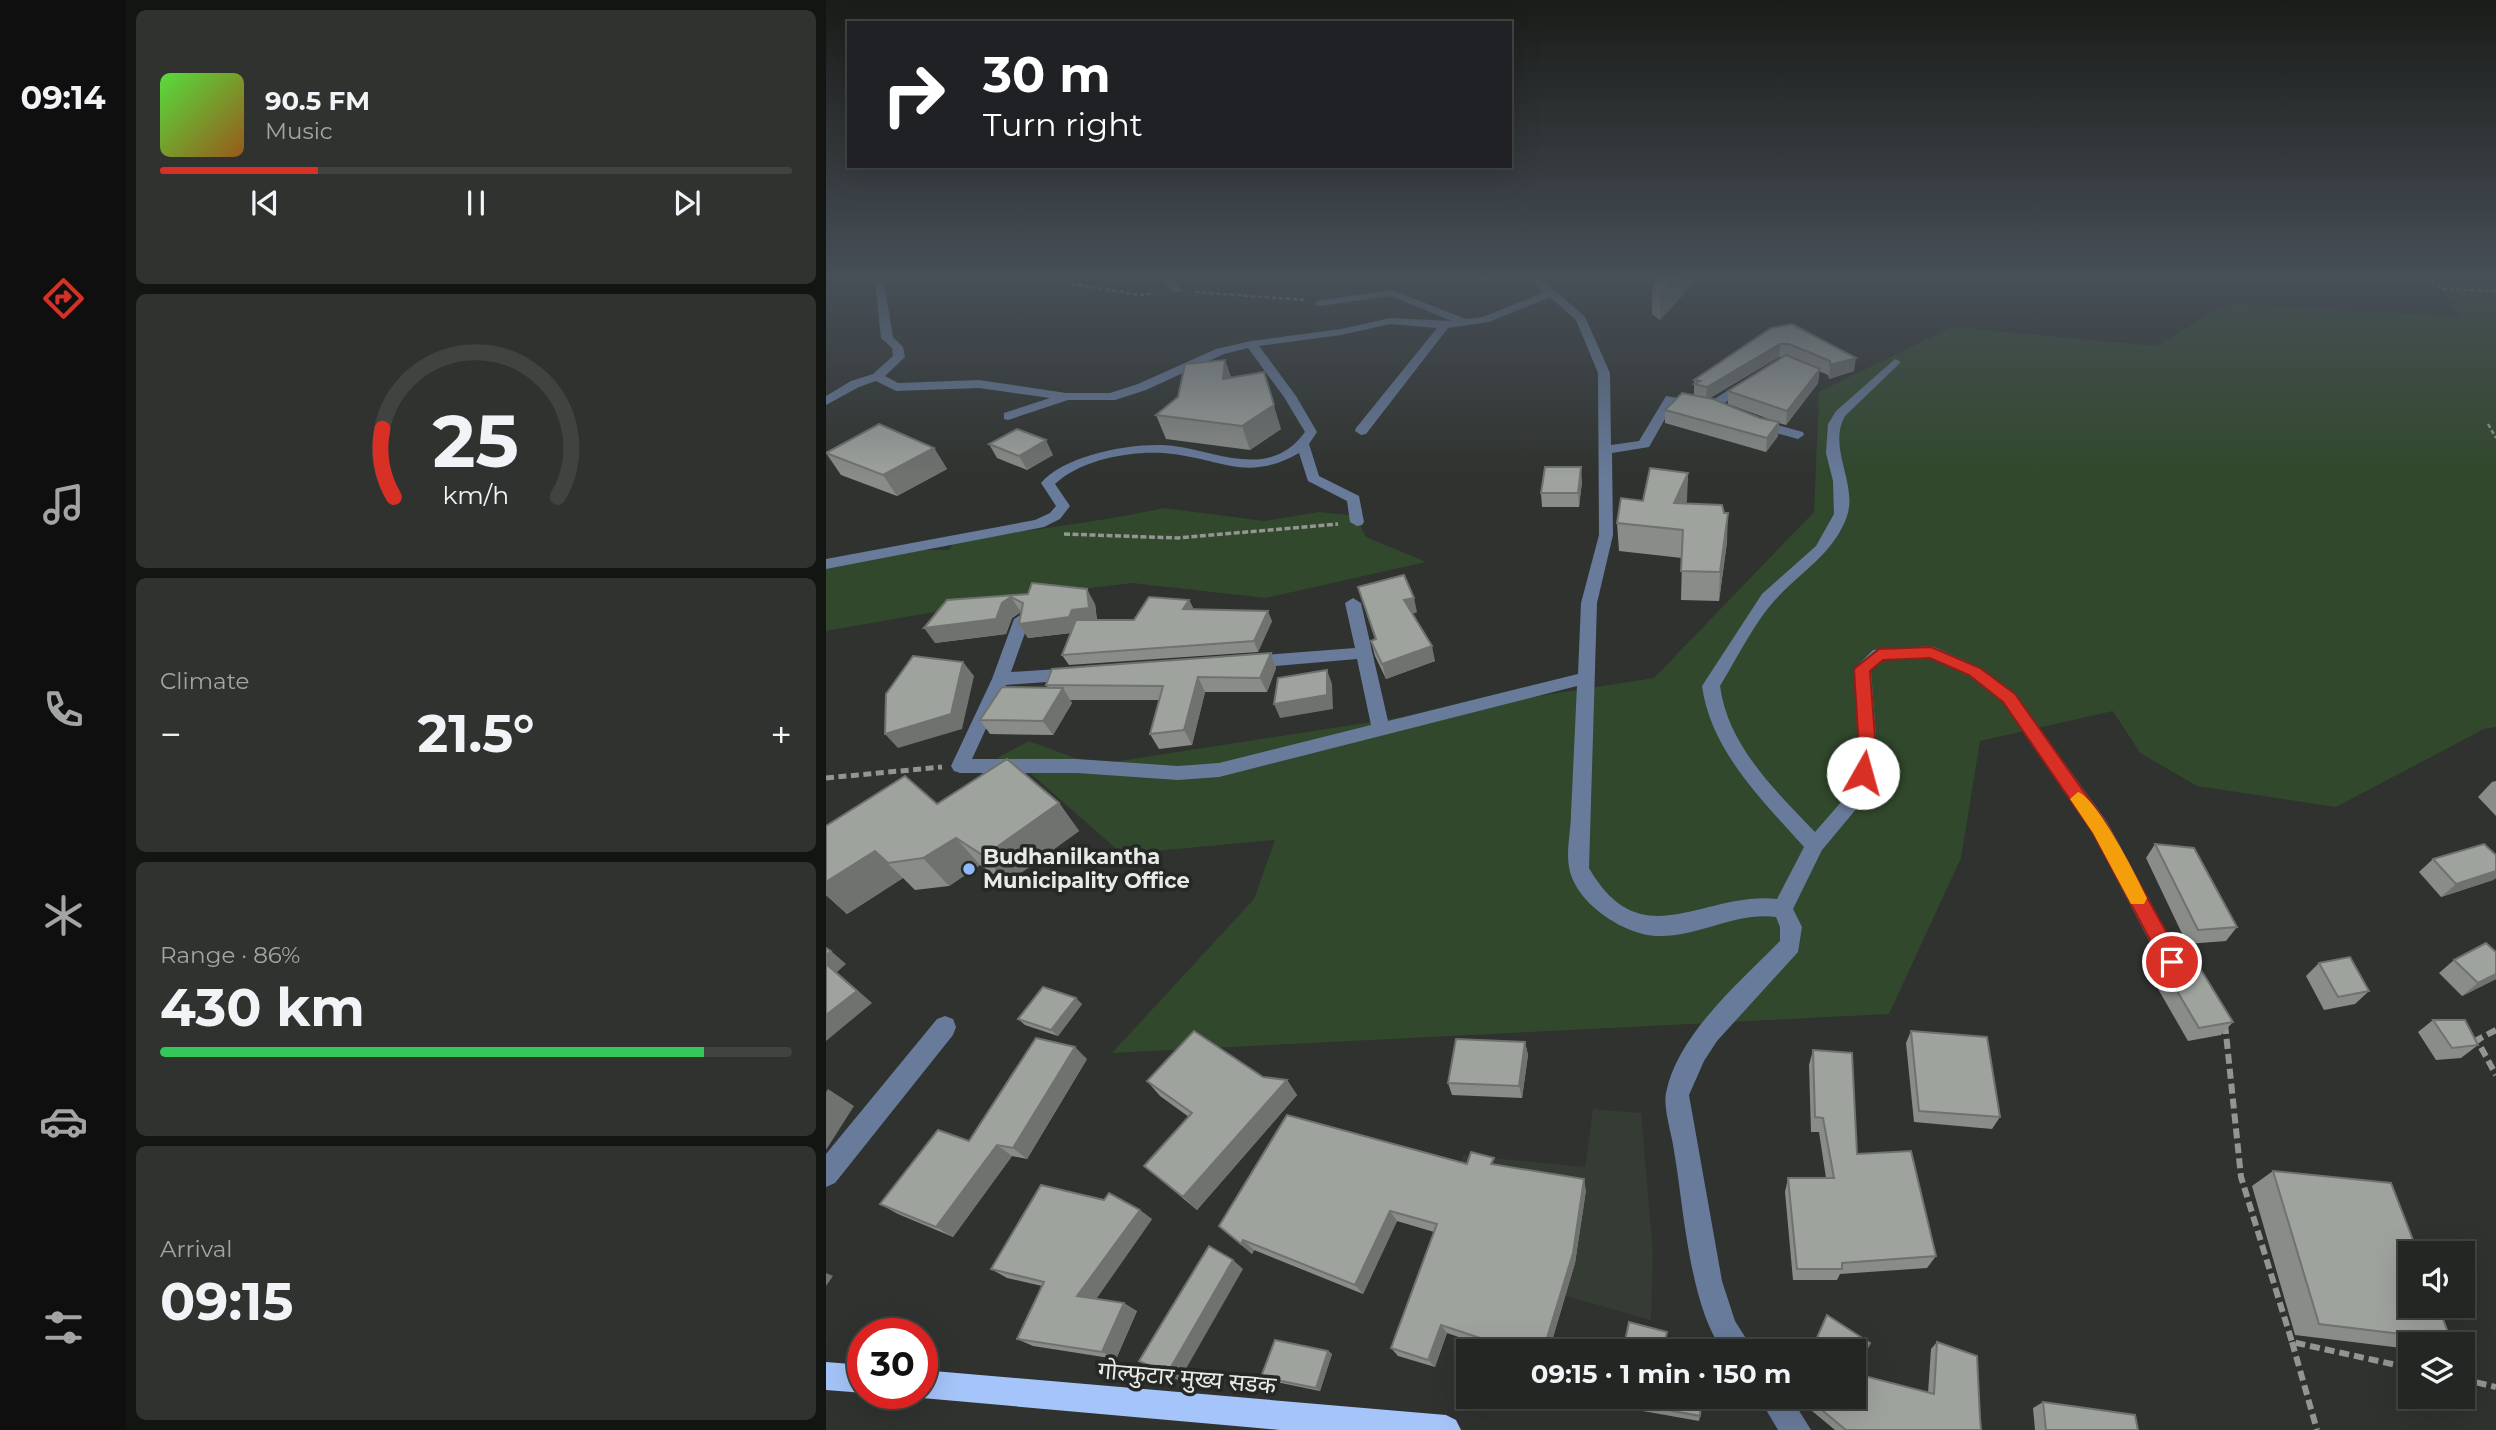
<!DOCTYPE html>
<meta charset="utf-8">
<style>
:root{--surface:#232622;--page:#2f322f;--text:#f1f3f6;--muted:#a3a5a5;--line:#404340;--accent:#d93025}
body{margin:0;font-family:Montserrat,"Noto Sans Devanagari",sans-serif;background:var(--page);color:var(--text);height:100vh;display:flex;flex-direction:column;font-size:26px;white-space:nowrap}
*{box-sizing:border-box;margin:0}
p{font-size:23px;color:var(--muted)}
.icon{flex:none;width:38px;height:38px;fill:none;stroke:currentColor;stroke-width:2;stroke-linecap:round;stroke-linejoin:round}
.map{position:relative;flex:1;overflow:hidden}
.panel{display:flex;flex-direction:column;gap:10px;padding:10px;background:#131513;width:700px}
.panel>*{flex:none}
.top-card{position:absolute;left:21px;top:21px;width:665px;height:147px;border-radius:0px;box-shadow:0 7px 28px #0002,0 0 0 2px var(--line);background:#202124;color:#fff;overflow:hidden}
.fabs{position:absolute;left:1572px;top:1241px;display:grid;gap:14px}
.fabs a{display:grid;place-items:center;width:77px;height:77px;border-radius:0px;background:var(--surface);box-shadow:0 7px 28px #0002,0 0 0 2px var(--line);font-size:35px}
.speed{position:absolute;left:21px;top:1318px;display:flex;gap:14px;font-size:35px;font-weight:700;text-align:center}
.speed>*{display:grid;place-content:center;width:91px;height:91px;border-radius:50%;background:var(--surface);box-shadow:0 7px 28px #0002,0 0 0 2px var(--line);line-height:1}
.speed .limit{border:10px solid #d22;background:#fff;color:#111}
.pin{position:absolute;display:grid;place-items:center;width:60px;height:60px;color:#fff;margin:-30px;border:4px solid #fff;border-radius:50%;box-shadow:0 2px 7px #0007}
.me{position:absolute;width:77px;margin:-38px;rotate:7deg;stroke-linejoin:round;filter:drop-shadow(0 0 5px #0008)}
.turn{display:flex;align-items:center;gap:24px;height:147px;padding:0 21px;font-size:32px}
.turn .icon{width:91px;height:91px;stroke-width:2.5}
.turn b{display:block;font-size:49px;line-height:60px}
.big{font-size:52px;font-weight:700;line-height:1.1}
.panel .card{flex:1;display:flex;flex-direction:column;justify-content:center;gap:10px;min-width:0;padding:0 24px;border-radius:10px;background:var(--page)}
.panel .dial{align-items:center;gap:0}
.dial svg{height:182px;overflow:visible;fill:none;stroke:var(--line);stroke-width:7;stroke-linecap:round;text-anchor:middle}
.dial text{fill:var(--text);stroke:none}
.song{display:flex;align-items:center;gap:21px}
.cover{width:84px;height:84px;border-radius:10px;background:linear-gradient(135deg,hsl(110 70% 55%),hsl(30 70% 35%))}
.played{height:7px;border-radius:4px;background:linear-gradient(90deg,var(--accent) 25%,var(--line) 25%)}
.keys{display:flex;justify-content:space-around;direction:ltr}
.heat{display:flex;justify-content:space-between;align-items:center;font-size:38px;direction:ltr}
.charge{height:10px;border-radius:5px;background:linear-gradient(90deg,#34c759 86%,var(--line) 0)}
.trip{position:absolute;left:630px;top:1339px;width:410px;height:70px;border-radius:0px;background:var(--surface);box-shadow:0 7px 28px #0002,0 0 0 2px var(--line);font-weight:700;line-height:70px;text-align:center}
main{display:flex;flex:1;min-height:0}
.menu{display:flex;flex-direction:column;width:126px;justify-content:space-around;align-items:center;background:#0e0f0e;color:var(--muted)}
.menu .icon{width:49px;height:49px}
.menu .selected{color:var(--accent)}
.menu b{font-size:32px;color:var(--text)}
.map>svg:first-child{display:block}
.built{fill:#343c33}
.green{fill:#31482c}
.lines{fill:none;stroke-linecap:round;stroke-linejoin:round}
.path-far3{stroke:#939592;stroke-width:2.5;stroke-dasharray:4.5 2.5;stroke-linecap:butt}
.path-far2{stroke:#939592;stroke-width:3.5;stroke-dasharray:6 2.5;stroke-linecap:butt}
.path-far1{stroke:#939592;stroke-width:5;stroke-dasharray:8 4.5;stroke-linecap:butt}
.path{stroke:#939592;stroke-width:6;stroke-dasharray:10 5;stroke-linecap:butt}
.minor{fill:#687b9b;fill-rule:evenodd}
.major{fill:#a5c4f9;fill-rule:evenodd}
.wall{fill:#898c88;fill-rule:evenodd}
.shaded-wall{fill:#6f726f}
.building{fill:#9fa39e;stroke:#6f726f;stroke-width:2}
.route{fill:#d93025;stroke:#8d1f18;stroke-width:2}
.slow{fill:#f59e0b}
.poi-dot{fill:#90b8fd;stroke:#252824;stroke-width:2.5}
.labels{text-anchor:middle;stroke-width:7;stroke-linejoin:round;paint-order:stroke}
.poi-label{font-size:21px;font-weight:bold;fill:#e8eae7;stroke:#252824;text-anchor:start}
.near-street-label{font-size:24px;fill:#e8eae7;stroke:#252824}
</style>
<main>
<nav class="menu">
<b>09:14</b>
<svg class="icon selected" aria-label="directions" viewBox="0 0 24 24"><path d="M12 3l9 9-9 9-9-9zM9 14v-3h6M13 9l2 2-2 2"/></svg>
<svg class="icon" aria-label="music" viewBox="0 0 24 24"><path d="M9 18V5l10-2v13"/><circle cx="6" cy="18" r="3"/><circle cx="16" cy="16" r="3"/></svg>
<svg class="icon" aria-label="phone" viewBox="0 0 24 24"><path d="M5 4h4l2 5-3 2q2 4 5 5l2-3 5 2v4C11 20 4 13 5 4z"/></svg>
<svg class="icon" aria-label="climate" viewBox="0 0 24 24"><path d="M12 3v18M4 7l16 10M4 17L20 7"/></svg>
<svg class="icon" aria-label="car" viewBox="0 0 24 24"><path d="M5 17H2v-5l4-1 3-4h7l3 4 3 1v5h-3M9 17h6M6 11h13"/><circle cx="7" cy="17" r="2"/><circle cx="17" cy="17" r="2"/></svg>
<svg class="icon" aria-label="filters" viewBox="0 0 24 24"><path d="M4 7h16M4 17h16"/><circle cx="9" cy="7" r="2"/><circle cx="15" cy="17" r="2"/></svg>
</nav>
<section class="panel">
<div class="card">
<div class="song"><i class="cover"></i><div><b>90.5 FM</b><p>Music</p></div></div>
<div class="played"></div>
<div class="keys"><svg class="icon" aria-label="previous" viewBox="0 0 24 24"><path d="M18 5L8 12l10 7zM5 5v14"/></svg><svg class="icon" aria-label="pause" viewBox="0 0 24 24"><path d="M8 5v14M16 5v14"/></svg><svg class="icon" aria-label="next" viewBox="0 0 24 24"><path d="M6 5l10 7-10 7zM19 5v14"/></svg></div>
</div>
<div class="card dial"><svg viewBox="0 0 100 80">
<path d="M14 69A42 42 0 1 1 86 69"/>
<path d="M14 69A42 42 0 0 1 9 39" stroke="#d93025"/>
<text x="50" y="56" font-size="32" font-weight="700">25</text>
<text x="50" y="72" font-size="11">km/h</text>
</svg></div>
<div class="card"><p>Climate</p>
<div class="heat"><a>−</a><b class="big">21.5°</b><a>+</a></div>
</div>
<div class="card"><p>Range · 86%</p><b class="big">430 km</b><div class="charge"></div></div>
<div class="card"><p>Arrival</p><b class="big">09:15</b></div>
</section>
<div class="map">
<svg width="1670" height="1430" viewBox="0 0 1670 1430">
<rect width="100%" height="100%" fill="#2f322e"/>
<!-- built -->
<polygon class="built" points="767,1109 815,1113 827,1251 825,1320 609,1259 637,1155 759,1167"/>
<!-- green -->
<g class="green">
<polygon points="1609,277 1670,277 1670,727 1658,729 1510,807 1371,786 1314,753 1287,711 1154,741 1135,858 1063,1014 286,1053 428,899 449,840 296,854 194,764 171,758 203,741 268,765 828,678 988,512 993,392 1126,327 1330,346 1402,303 1633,317"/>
<path d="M338,508L438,521L493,512L530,516L540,537L600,562L440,598L306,583L199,596L0,631V568L81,550H123L128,542C198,530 269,523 338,508Z"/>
</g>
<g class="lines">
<!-- path-far3 -->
<g class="path-far3">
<polyline points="1599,277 1617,289 1670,291"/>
<polyline points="70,281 228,281 314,295 329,293"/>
<polyline points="369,292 479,300"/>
<polyline points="1662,424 1670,438"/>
</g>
<!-- path-far2 -->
<polyline class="path-far2" points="238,534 352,538 512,524"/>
<!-- path-far1 -->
<polyline class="path-far1" points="0,778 116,767"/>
<!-- path -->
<g class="path">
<polyline points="1399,1024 1415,1177 1466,1342 1584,1368"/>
<polyline points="1670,1030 1651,1040 1670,1075"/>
<polyline points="1466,1342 1491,1430"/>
<polyline points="1636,1379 1670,1387"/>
</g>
<!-- minor -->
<g class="minor">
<polygon points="334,277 345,277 357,291 348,293"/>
<path d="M702,277H714L759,317L784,373L785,445L813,441L840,396L882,403L919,380L929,383L888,410L848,403L823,447L786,453L787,535L771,603L763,868C815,959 877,891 951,899L978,847C936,800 885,751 876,686L936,594L990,546L1008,514L1007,481L1000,453L1002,424L1010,411L1069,359L1075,362L1073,364L1019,416C1001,447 1032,484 1021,516C1008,554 974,572 949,600C928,623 910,660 894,686C902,746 949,790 989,832L1023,793L1033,750L1028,669L1047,650L1106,646L1155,668L1189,694L1281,822L1357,962L1354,969L1346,972L1338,969L1267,834L1177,702L1143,676L1104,658L1057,660L1045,671L1051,750L1041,796L996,850L967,909L976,927L972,952L891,1041L878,1061L863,1095L896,1281L909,1321L928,1351H897C863,1304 858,1208 848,1151C846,1134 837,1109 840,1093C851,1035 914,982 954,941V927L950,917C908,912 871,938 830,936C797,934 749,903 743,867C740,851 745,830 745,814C747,771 749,729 751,686L393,777L352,780L251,773H134L128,771L125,766L166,679L188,619L196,614L204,619L185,672L248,668L256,674L248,680L180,685L146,759H251L352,766L393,763L545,725L531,659L426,668L418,662L426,656L529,648L519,603L527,598L535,603L562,721L752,674L755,603L773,535L772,373L750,320L724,297L663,322L622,328L540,434L535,435L529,431L530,428L611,328L564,324L515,335L433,346L470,396L491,432L483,444L493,476L533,496L538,522L536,525L531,526L524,522L521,501L482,481L473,453C422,482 397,460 347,454C312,449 256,458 229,484L244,506L234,519L218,527L0,569V559L209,520L224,513L230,506L215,483C239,454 312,441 348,446C393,452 444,480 479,432L458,397L422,348L398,354L320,390L289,400H242L182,420L178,419V413L224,398L153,388L70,391L50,381L33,387L0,405V396L25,381L47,374L67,356L66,348L55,338L49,281L58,283L67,337L77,347L79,357L59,376L72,383L153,380L240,393H284L312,384L390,349L425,341L515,329L564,318L626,321L565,296L494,306L490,305V301L566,290L640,319L657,317L718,292Z"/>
<polygon points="932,420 977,432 978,435 972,439 928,427 928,421"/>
<polygon points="119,1016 127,1019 130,1027 127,1035 9,1183 0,1187 0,1154 111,1019"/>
<polygon points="932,1396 964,1396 985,1430 952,1430"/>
</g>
<!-- major -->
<g class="major">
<polygon points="0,1362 37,1365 38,1393 0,1390"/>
<polygon points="96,1370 620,1415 630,1420 635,1430 454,1430 96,1398 85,1393 96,1393"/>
</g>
</g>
<!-- wall -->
<g class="wall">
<polygon points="648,277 683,277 683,278 660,283"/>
<polygon points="833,277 873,277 834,320 826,314 826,289"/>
<path d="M945,328L1028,371L1003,379L1002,375L993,371L992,383L960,425L953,423L952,436L940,452L839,423V410L868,395V380ZM953,357H956L902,391V404L948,421L934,418L884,398Z"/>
<polygon points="399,360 405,377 455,429 424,450 340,439 330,415"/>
<polygon points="163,444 227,455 201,470 171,458"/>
<polygon points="108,448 121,469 71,496 15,475 0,453"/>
<polygon points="862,473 860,503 901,542 893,601 855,600 856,558 793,551 791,523 817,501"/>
<polygon points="756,481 753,507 716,507 715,493"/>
<polygon points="532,587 591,612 586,614 609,661 560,679 549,656 545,641 549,639"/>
<polygon points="202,594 269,604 271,620 308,620 363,600 368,610 446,621 432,652 243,665 236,655 245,633 202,638 193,624 195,612 186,618 180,634 109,643 121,600"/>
<polygon points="445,653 450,668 441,692 379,692 366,745 333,749 324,734 333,700 244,700 246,703 227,735 164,734 154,720 222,688 220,685"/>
<polygon points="1670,781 1670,816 1652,797 1666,782"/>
<polygon points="233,803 253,831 181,883 154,865 123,886 89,890 77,878 21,914 0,895 0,826 111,804"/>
<polygon points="1329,844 1411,927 1400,941 1361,944 1320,858"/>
<polygon points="1670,855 1670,878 1667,880 1615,897 1593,872 1607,859"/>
<polygon points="1329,954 1347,958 1407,1022 1395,1035 1362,1041 1320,968"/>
<polygon points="1628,960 1670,979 1636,996 1613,973"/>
<polygon points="1493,963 1543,991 1529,1004 1498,1010 1480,976"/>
<polygon points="256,1004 232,1036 199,1025 192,1019"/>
<polygon points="1607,1020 1652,1045 1635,1058 1610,1060 1592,1032"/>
<polygon points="1085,1031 1174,1117 1166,1129 1088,1122 1080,1043"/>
<polygon points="699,1042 702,1055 696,1098 626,1095 622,1083"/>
<polygon points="987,1050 1031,1154 1110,1256 1101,1268 1014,1274 1011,1280 967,1280 959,1192 962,1178 1000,1178 993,1132 985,1132 983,1065"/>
<polygon points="261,1059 201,1159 186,1156 127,1237 72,1214 54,1204"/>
<polygon points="461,1080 471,1095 371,1210 318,1166 363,1117 334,1096 321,1081"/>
<polygon points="670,1165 760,1190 749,1263 723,1351 674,1351 621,1333 609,1367 572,1356 565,1348 608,1232 571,1221 537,1294 428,1250 426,1254 393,1226"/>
<polygon points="1447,1171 1625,1340 1614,1344 1584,1344 1584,1349 1469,1335 1426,1186"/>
<polygon points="326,1219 270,1299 311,1311 290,1359 207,1346 191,1339 216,1286 181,1278 165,1269"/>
<polygon points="1111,1342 1155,1430 1009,1430 968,1396 1027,1396 1102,1393 1105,1349"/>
<polygon points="502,1351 506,1354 494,1391 440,1380 435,1377"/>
<polygon points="793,1401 874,1416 873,1421 794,1407"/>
<polygon points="1217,1402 1312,1430 1209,1430 1207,1408"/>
</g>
<!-- shaded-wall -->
<g class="shaded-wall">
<polygon points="659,277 683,277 683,278 660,283"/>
<polygon points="850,277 873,277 834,320 834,295"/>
<polygon points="954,344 953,357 880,400 881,387"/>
<polygon points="1030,358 1028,371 1003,379 1004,365"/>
<polygon points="399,360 406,383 397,379"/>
<polygon points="994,369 992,383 960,425 961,411"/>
<polygon points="438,372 455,429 424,450 416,426"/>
<polygon points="953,422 952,436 940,452 941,438"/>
<polygon points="220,440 227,455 201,470 193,456"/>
<polygon points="108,448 121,469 71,496 57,475"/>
<polygon points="755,467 756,481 753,507 752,493"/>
<polygon points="862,473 861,501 848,529 848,503"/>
<polygon points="902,513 901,542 893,601 894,572"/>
<polygon points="261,589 269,604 271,622 252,632 202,638 193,624 246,610"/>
<polygon points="185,597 195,612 186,618 180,634 109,643 98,628 176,603"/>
<polygon points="588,598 591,612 582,615 578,600"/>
<polygon points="363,600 368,610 357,609"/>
<polygon points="442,611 446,621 432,652 428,641"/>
<polygon points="606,646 609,661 560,679 556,664"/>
<polygon points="445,653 450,668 441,692 434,678"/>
<polygon points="137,662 148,676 136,729 72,748 59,734"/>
<polygon points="501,670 506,684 507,709 454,718 448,704"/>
<polygon points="372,677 379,692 366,745 358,730"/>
<polygon points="237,688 246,703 227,735 217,721"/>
<polygon points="233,803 253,831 181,883 158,856"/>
<polygon points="130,838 154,865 123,886 97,858"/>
<polygon points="49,851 77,878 21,914 0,895 0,882"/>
<polygon points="1670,871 1670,878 1667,880 1615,897 1630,884"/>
<polygon points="5,951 20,964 11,972 46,1003 0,1041 0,955"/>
<polygon points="1670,974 1670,979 1636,996 1652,983"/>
<polygon points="250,998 256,1004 232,1036 225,1030"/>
<polygon points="699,1042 702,1055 696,1098 693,1086"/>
<polygon points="249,1047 261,1059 201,1159 187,1148"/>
<polygon points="461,1080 471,1095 371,1210 357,1197"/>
<polygon points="2,1089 28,1106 0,1150 0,1092"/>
<polygon points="171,1145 186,1156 127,1237 110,1227"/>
<polygon points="758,1179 760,1190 749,1263 723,1351 717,1351"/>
<polygon points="314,1210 326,1219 266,1305 251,1296"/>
<polygon points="564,1211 571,1221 537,1294 529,1285"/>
<polygon points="417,1240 428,1250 426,1254 415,1244"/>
<polygon points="407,1260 417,1269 353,1381 341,1374"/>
<polygon points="0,1273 7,1276 0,1286"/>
<polygon points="298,1303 311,1311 290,1359 276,1352"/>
<polygon points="615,1325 621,1333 609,1367 602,1360"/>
<polygon points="502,1351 506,1354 494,1391 490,1388"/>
</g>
<!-- building -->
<g class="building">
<polygon points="833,277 850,277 834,295 826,289"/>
<polygon points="966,324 1030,358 1004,365 1004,361 963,344 954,344 881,387 868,384 874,381 868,380 945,328"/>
<polygon points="960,355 994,369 961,411 902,391"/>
<polygon points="399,360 397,379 438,372 448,405 416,426 330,415 352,397 359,364"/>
<polygon points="856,393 887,399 934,418 953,422 941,438 839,410"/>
<polygon points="53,424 108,448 57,475 0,453"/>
<polygon points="191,429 220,440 193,456 163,444"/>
<polygon points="719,467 755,467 752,493 715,493"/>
<polygon points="824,468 862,473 848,503 896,505 898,513 902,513 894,572 855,571 857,530 791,523 795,498 817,501"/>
<polygon points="578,575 588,598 578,600 606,646 556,664 545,641 550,639 532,587"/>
<polygon points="206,583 261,589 263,608 246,610 243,617 193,624 197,603 185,597 176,603 170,619 98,628 121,600 202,594"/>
<polygon points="323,597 363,600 357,609 442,611 428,641 236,655 250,620 308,620"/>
<polygon points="445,653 434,678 372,677 358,730 324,734 337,686 220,685 226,669"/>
<polygon points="87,656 137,662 125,714 59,734 60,694"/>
<polygon points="501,670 501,695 448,704 452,678"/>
<polygon points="176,687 237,688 217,721 154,720"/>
<polygon points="181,759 233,803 158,856 130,838 97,858 62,863 49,851 0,882 0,826 79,776 111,804"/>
<polygon points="1329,844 1368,848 1411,927 1372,930"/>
<polygon points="1658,844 1670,855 1670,871 1630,884 1607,859"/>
<polygon points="1660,943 1670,952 1670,974 1652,983 1628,960"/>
<polygon points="0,948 5,951 0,955"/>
<polygon points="1343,952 1347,958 1355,961 1367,957 1407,1022 1373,1028 1329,954"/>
<polygon points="1524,957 1543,991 1512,997 1493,963"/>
<polygon points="0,964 31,991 0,1015"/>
<polygon points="217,987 250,998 225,1030 192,1019"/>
<polygon points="1607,1020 1639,1020 1652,1045 1626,1048"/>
<polygon points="368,1031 437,1077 461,1080 357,1197 318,1166 366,1113 321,1081"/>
<polygon points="1085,1031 1161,1037 1174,1117 1093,1111"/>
<polygon points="210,1038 249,1047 187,1148 171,1145 110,1227 54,1204 112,1130 143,1141"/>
<polygon points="630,1039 699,1042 693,1086 622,1083"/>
<polygon points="987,1050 1026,1053 1031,1154 1085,1151 1110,1256 1016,1263 1016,1269 971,1269 962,1178 1008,1178 997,1118 989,1117"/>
<polygon points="461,1115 641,1164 645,1152 668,1158 665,1164 758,1179 747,1253 717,1351 693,1351 615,1325 602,1360 565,1348 611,1224 564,1211 529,1285 417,1240 415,1244 393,1226"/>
<polygon points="1447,1171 1565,1183 1592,1253 1584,1253 1584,1306 1612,1306 1625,1340 1493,1324"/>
<polygon points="215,1185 278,1200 283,1193 314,1210 251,1296 298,1303 276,1352 191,1339 218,1282 165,1269"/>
<polygon points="383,1246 407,1260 341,1374 313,1361"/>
<polygon points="1001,1315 1044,1343 1027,1373 1027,1351 985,1351"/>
<polygon points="803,1322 841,1332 837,1351 797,1351"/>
<polygon points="449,1340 502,1351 490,1388 435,1377"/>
<polygon points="1111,1342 1151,1356 1154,1418 1155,1430 1020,1430 979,1396 1027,1396 1027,1373 1108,1394"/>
<polygon points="793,1396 876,1396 874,1416 793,1401"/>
<polygon points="1217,1402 1309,1415 1312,1430 1220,1430"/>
</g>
<!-- sky -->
<linearGradient id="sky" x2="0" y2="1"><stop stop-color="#1a1c19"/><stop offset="0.58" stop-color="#474f57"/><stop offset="1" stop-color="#474f57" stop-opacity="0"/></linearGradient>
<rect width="1670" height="478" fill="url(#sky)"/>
<!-- route -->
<polygon class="route" points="1105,647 1154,668 1189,694 1280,823 1353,955 1356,962 1353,968 1346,970 1339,968 1267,833 1177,702 1143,675 1104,658 1057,660 1044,671 1050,750 1043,777 1031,777 1028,773 1033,750 1028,669 1053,649"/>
<!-- slow -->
<path class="slow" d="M1252,792C1271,798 1311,877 1321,898L1318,904H1305L1267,833L1244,799Z"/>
<!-- markers -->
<circle class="poi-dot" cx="143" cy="869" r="7"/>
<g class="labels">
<!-- poi labels -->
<g class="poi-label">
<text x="157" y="864">Budhanilkantha<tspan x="157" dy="24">Municipality Office</tspan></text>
</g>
<!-- near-street labels -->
<g class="near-street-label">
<text transform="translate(361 1378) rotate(5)" y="8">गोल्फुटार मुख्य सडक</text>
</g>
</g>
</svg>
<div class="fabs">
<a><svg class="icon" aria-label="sound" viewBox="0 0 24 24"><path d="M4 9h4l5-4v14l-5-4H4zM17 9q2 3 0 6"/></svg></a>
<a><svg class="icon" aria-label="layers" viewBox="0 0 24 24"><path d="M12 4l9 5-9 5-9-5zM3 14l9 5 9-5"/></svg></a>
</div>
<div class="speed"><div class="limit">30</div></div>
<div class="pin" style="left:1346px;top:962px;background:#d93025"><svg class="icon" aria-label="arrive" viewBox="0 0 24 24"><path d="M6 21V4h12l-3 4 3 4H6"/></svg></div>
<svg class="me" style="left:1037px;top:773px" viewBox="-20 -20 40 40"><circle r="19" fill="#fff"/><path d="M0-13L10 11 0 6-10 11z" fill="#d93025"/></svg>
<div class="trip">09:15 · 1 min · 150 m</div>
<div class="top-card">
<div class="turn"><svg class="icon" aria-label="right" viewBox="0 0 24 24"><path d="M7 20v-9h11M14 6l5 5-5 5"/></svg><div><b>30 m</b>Turn right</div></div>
</div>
</div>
</main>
